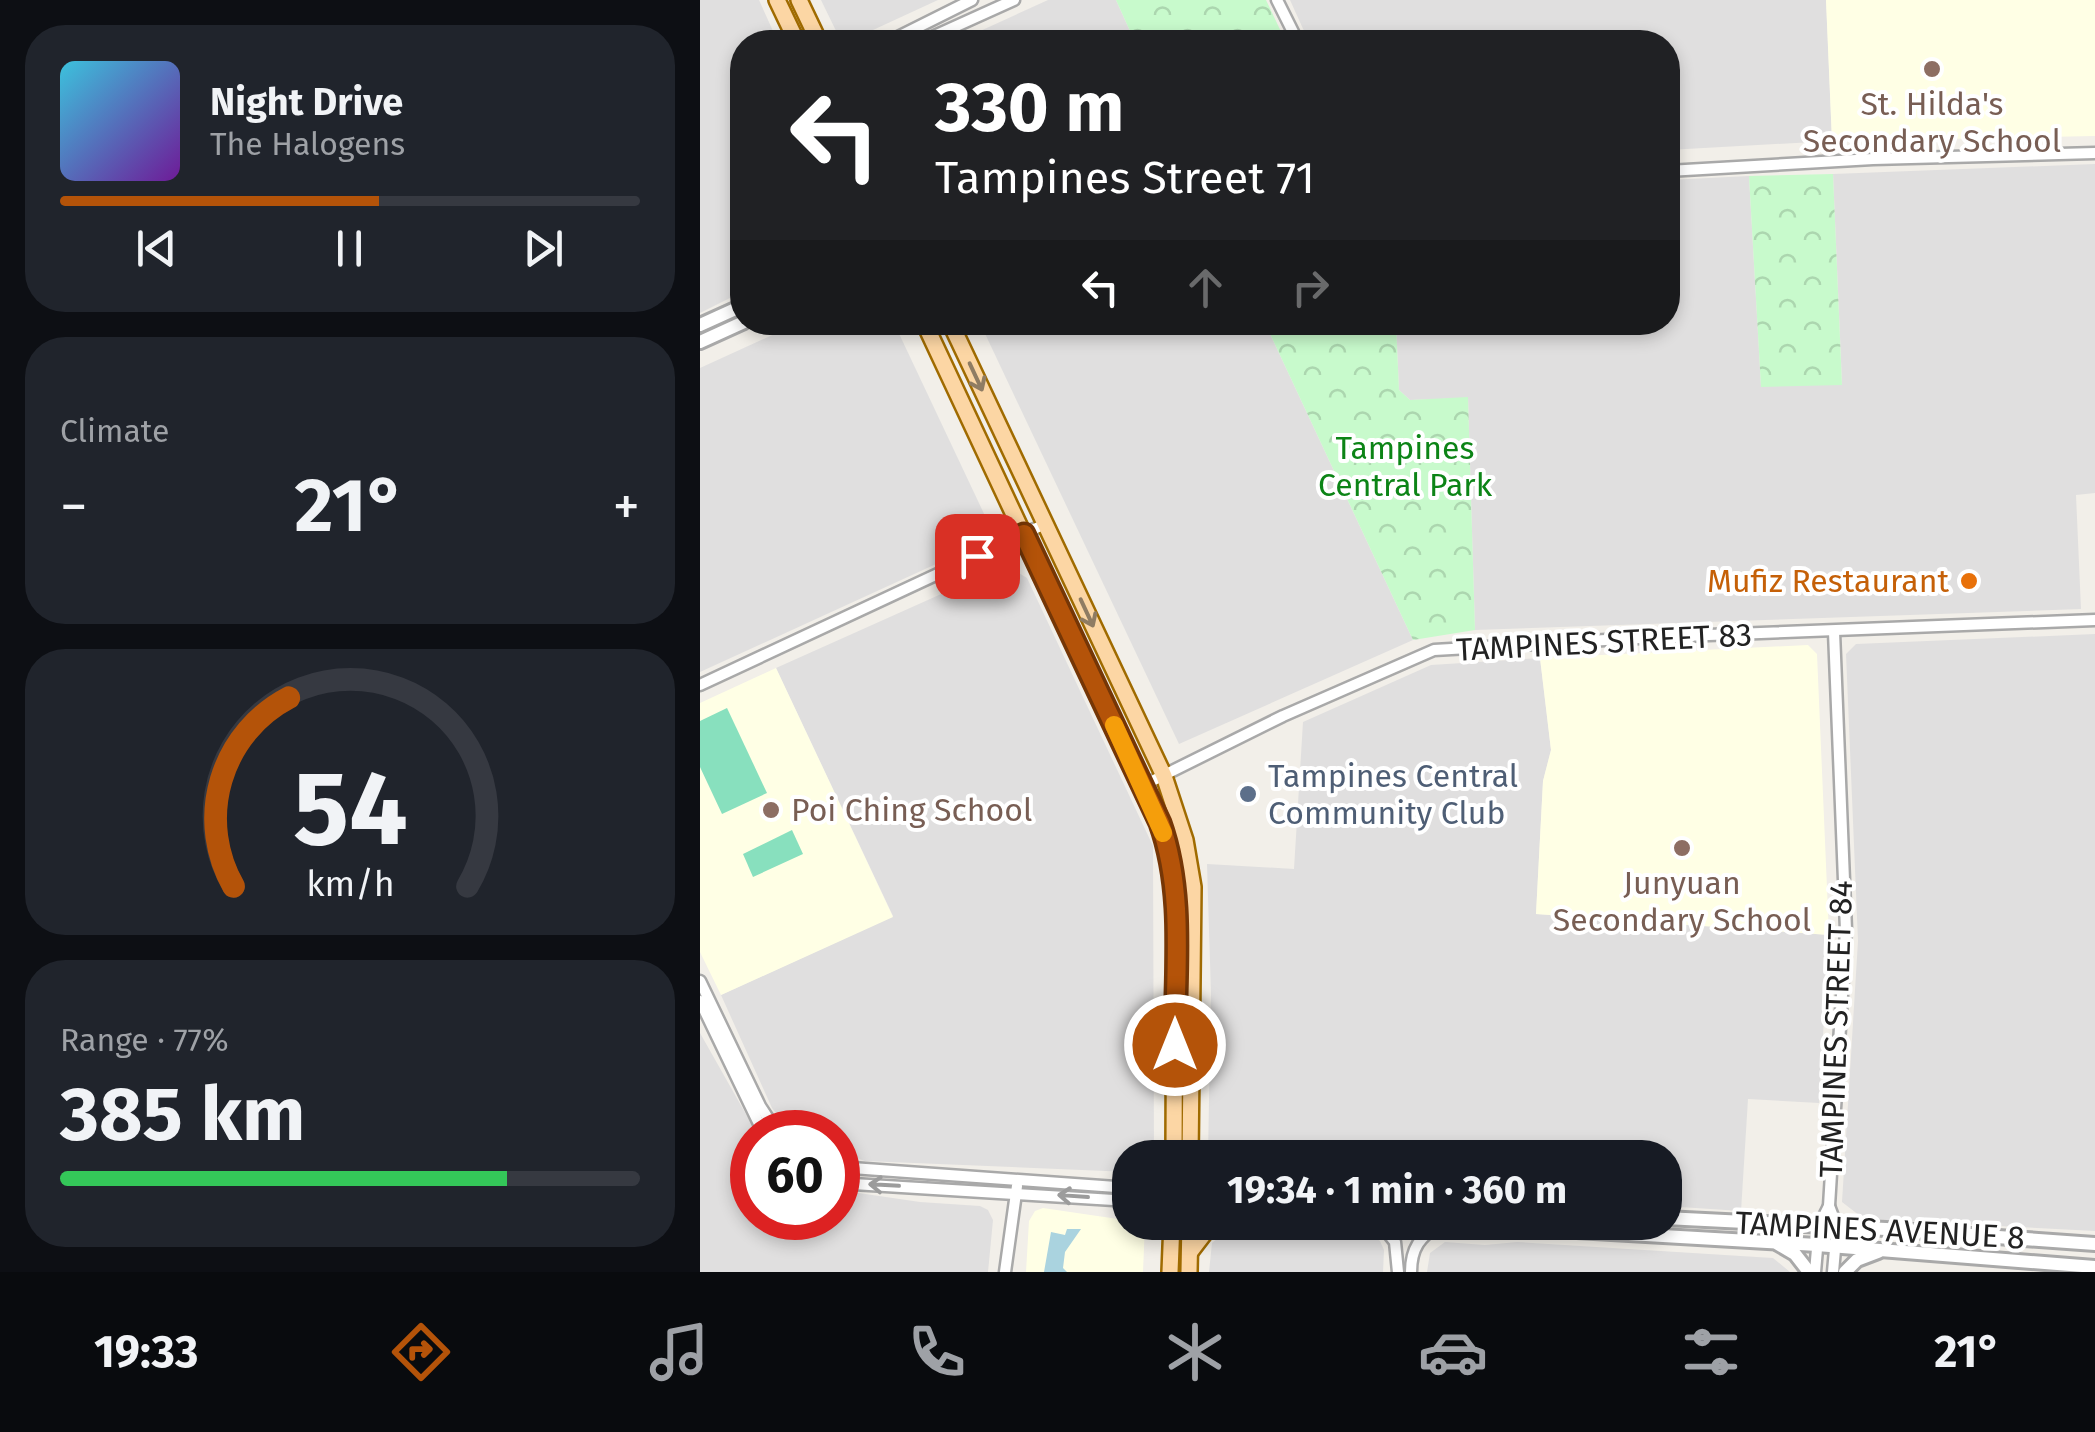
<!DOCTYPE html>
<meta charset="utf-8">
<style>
:root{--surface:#171b24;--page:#20242c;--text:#f1f3f6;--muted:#9ea1a6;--line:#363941;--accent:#b45309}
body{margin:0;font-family:"Fira Sans",sans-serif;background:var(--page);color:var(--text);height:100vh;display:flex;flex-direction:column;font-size:38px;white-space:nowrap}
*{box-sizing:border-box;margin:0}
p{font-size:32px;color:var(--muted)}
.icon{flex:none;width:55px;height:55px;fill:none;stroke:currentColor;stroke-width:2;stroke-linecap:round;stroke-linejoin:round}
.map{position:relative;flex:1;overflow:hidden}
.side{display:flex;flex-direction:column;gap:25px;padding:25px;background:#0d0f14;width:700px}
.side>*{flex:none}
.top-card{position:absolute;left:30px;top:30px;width:950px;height:305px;border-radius:40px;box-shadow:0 5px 15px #0003;background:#202124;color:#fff;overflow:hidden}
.speed{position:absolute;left:30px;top:1110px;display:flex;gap:20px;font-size:50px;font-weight:700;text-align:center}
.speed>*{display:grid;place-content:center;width:130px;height:130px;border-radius:50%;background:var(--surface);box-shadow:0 5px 15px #0003;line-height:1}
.speed .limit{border:15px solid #d22;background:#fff;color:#111}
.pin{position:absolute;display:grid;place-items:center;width:85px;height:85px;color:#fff;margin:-42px;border-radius:20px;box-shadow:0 5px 15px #0006}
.me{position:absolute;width:110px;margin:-55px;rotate:0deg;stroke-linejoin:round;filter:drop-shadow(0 0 8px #0008)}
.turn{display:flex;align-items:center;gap:35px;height:210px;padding:0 40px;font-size:45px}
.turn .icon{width:130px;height:130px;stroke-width:2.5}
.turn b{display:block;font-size:70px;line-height:85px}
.lanes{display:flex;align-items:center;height:95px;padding:0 40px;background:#0003;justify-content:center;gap:50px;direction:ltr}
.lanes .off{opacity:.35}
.big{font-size:75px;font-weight:700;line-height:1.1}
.side .tile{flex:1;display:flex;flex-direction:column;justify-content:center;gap:15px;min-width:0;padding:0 35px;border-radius:40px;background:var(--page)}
.side .dial{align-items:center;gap:0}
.dial svg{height:260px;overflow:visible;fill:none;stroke:var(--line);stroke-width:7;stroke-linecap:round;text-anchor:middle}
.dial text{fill:var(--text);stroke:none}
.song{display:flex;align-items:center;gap:30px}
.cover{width:120px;height:120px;border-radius:15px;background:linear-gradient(135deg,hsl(190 70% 55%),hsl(280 70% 35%))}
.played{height:10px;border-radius:5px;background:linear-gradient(90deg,var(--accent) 55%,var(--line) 55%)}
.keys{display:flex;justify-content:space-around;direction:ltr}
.heat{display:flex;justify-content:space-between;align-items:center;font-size:55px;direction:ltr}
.charge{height:15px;border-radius:8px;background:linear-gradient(90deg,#34c759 77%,var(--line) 0)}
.trip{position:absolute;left:412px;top:1140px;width:570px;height:100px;border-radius:40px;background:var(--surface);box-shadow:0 5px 15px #0003;font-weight:700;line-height:100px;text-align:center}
.dock{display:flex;height:160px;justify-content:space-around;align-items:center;background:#090b0e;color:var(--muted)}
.dock .icon{width:70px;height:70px}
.dock .on{color:var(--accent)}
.dock b{font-size:45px;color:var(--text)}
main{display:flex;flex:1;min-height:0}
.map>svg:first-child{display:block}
.residential{fill:#e0dfdf}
.education{fill:#ffffe5}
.park{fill:url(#park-crowns)}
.pitch{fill:#88e0be}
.water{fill:#aad3df}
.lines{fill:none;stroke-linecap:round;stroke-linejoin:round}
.minor-casing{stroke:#a9a9a9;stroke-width:15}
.tertiary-casing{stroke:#a9a9a9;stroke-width:18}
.primary-casing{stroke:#a06b00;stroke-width:20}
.minor{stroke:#fff;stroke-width:10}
.tertiary{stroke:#fff;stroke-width:12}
.primary{stroke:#fcd6a4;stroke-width:15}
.oneway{stroke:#8f7c63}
.oneway2{stroke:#9c9c9c}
.route-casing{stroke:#753606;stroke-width:25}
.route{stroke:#b45309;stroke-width:18}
.slow{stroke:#f59e0b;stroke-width:18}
.education-dot{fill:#8d6e63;stroke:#fff;stroke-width:4}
.food-dot{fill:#e8710a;stroke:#fff;stroke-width:4}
.service-dot{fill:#5c6f8a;stroke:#fff;stroke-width:4}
.labels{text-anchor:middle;stroke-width:8;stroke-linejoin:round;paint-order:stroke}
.education-label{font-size:32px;fill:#785e54;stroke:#fff}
.park-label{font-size:32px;fill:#0c8416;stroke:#fff}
.food-label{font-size:32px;fill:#c56008;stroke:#fff;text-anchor:end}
.street-label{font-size:32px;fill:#222;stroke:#fff}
.service-label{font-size:32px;fill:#4e5e75;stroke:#fff;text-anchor:start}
</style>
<main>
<section class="side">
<div class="tile">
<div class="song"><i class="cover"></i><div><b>Night Drive</b><p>The Halogens</p></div></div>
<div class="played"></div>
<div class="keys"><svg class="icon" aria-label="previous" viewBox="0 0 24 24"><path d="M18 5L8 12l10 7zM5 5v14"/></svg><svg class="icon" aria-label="pause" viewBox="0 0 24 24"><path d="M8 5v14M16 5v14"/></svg><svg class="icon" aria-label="next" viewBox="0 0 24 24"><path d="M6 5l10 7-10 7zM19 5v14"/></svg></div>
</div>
<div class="tile"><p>Climate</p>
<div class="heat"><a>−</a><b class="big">21°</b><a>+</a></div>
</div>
<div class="tile dial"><svg viewBox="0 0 100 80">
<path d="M14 69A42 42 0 1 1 86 69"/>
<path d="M14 69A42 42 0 0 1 31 11" stroke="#b45309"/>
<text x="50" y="56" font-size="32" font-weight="700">54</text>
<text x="50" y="72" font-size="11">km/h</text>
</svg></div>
<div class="tile"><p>Range · 77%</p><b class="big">385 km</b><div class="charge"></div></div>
</section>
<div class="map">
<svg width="1395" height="1272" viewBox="0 0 1395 1272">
<defs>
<pattern id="park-crowns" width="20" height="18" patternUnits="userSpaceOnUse" patternTransform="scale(2.5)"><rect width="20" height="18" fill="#c8facc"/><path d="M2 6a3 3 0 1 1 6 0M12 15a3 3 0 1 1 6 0" fill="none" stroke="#acd6af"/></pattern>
</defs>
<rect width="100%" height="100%" fill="#f2efe9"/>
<!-- residential -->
<g class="residential">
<polygon points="0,0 59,0 78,42 42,42 42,292 0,313"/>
<polygon points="121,0 238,0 147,42 140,39"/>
<polygon points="348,0 416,0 435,42 256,42"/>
<polygon points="590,0 1126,0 1132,141 968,150 968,42 609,42"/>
<polygon points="1395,164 1395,493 1376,495 1381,609 775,630 768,398 710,400 699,390 696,323 968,322 968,180 1049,176 1061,386 1142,384 1133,174"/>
<polygon points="101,322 194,323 295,537 0,672 0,368"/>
<polygon points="280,323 565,323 713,640 479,744"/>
<polygon points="306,565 327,578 453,846 454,1157 430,1158 430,1172 165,1161 138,1152 138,1132 91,1132 72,1108 21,995 193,916 76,668"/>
<polygon points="1395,634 1395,1231 1164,1219 1142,1202 1158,941 1146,654 1156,644"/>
<polygon points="840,658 851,750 843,781 836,914 1129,935 1119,1103 1048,1099 1041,1211 965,1206 965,1158 511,1157 508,1155 511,995 507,864 594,869 603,722 731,665"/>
<polygon points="0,1033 56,1132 52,1132 52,1218 138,1218 138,1190 220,1202 280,1206 288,1210 293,1220 288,1272 0,1272"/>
<polygon points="528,1230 669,1233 680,1241 684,1250 683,1272 509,1272 512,1243"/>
<polygon points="745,1242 785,1245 817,1242 1073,1258 1090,1272 727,1272 730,1253"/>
</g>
<!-- education -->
<g class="education">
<polygon points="1126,0 1395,0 1395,136 1132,141"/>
<polygon points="1108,645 1117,654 1129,935 836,914 843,781 851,750 840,658"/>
<polygon points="76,668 193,917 21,995 0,952 0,703"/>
<polygon points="343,1208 445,1223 443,1272 326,1272 329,1221 335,1211"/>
</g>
<!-- park -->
<g class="park">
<polygon points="416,0 566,0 586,42 435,42"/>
<polygon points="1133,174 1142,385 1061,387 1049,176"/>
<polygon points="565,323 696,323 699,390 710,400 768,397 775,630 713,640"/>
</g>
<!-- pitch -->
<g class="pitch">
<polygon points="27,708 67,793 22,814 0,767 0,721"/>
<polygon points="92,830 103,854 53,877 43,854"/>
</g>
<!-- water -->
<polygon class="water" points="367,1229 381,1229 365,1252 363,1268 367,1272 344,1272 351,1232 365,1235"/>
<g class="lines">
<!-- minor casing -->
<g class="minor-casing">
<g id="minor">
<polyline points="577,0 598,42"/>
<polyline points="188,42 272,0"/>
<polyline points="221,42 314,0"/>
<polyline points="968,171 1173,159 1395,153"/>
<polyline points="0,685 345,524"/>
<polyline points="442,786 583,716 734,650 957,637 1395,620"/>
<polyline points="0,981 60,1106 77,1132"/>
<polyline points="0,1001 63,1132"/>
<polyline points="138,1167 430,1188"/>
<polyline points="138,1180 153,1184 430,1201"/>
<polyline points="1129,1206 1137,1227 1133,1272"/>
<polyline points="679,1222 695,1242 698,1272"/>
<polyline points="305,1272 317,1186"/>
<path d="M711,1272C711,1248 720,1237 739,1224"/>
<polyline points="1115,1272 1119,1226 1129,1206 1146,930 1134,632"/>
</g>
</g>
<!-- tertiary casing -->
<g class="tertiary-casing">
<g id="tertiary">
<polyline points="0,325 42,306"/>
<polyline points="0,342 44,322"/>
<polyline points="965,1218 1186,1229 1395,1244"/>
<polyline points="723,1222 1117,1245 1395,1267"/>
<polyline points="1078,1244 1095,1254 1109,1272"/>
<polyline points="1145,1272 1157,1260 1178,1252"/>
</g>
</g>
<!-- primary casing -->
<g class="primary-casing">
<g id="primary">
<polyline points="77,0 97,42"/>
<polyline points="99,0 119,42"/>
<polyline points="224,322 467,842 475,896 474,1158"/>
<polyline points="250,322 464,776 485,840 493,887 490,1158"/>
<polyline points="490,1252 513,1222"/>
<polyline points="470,1272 472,1222"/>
<polyline points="489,1272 490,1222"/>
</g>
</g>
<!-- minor -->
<use href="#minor" class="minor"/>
<!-- tertiary -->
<use href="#tertiary" class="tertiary"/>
<!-- primary -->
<use href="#primary" class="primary"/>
</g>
<!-- one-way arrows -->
<defs><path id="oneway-shaft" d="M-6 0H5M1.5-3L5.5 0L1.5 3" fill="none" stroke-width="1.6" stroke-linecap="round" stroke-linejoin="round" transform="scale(2.5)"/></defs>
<g class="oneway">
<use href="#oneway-shaft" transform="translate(276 377) rotate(65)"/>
<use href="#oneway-shaft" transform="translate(387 613) rotate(65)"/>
</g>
<g class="oneway2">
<use href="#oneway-shaft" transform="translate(184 1185) rotate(-177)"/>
<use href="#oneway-shaft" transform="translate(373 1196) rotate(-176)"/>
</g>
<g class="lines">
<!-- route casing -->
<g class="route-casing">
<path id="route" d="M277,556L324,534L460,823C485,893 475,972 475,1045"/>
</g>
<!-- route -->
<use href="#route" class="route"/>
<!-- slow -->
<polyline class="slow" points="414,725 463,833"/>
</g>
<!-- markers -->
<g class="education-dot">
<circle cx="1232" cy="69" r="10"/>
<circle cx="71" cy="810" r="10"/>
<circle cx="982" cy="848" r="10"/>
</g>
<circle class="food-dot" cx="1269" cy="581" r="10"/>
<circle class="service-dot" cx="548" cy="794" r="10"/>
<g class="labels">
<!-- education labels -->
<g class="education-label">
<text x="1232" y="115">St. Hilda's<tspan x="1232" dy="37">Secondary School</tspan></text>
<text x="91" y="821" text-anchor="start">Poi Ching School</text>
<text x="982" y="894">Junyuan<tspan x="982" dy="37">Secondary School</tspan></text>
</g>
<!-- park labels -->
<g class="park-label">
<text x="705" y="459">Tampines<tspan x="705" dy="37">Central Park</tspan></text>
</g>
<!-- food labels -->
<g class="food-label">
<text x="1249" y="592">Mufiz Restaurant</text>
</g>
<!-- street labels -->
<g class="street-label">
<text transform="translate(904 642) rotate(-3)" y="11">TAMPINES STREET 83</text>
<text transform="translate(1136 1029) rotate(-88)" y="11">TAMPINES STREET 84</text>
<text transform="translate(1180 1230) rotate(3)" y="11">TAMPINES AVENUE 8</text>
</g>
<!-- service labels -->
<g class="service-label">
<text x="568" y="787">Tampines Central<tspan x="568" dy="37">Community Club</tspan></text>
</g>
</g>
</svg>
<div class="speed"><div class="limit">60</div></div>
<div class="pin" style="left:277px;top:556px;background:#d93025"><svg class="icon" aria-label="arrive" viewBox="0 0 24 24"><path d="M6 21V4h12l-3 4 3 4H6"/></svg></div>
<svg class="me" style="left:475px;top:1045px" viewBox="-20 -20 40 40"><circle r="17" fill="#b45309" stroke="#fff" stroke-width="3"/><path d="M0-11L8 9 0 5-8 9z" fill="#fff"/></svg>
<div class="trip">19:34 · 1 min · 360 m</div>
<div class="top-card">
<div class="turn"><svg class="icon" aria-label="left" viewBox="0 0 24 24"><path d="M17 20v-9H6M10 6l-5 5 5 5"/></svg><div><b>330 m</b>Tampines Street 71</div></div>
<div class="lanes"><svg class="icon" aria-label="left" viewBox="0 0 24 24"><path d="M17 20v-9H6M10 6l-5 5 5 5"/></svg><svg class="icon off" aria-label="ahead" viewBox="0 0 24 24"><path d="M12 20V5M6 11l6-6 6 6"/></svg><svg class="icon off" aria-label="right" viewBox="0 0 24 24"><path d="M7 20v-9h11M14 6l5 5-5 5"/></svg></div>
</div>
</div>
</main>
<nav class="dock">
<b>19:33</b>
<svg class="icon on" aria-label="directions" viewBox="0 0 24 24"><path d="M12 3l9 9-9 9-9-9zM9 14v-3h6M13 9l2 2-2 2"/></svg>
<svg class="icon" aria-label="music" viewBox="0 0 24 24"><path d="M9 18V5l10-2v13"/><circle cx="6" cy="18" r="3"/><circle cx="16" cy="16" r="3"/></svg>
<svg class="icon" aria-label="phone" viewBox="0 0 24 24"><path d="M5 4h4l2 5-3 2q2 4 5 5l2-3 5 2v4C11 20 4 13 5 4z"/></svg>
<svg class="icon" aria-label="climate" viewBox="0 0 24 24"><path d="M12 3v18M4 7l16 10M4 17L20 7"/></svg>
<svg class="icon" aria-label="car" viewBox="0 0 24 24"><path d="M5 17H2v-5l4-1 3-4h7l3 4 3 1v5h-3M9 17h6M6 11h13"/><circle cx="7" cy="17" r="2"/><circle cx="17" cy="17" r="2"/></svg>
<svg class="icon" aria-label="filters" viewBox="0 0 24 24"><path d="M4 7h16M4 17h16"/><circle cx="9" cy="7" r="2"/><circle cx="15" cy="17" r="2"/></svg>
<b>21°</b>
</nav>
